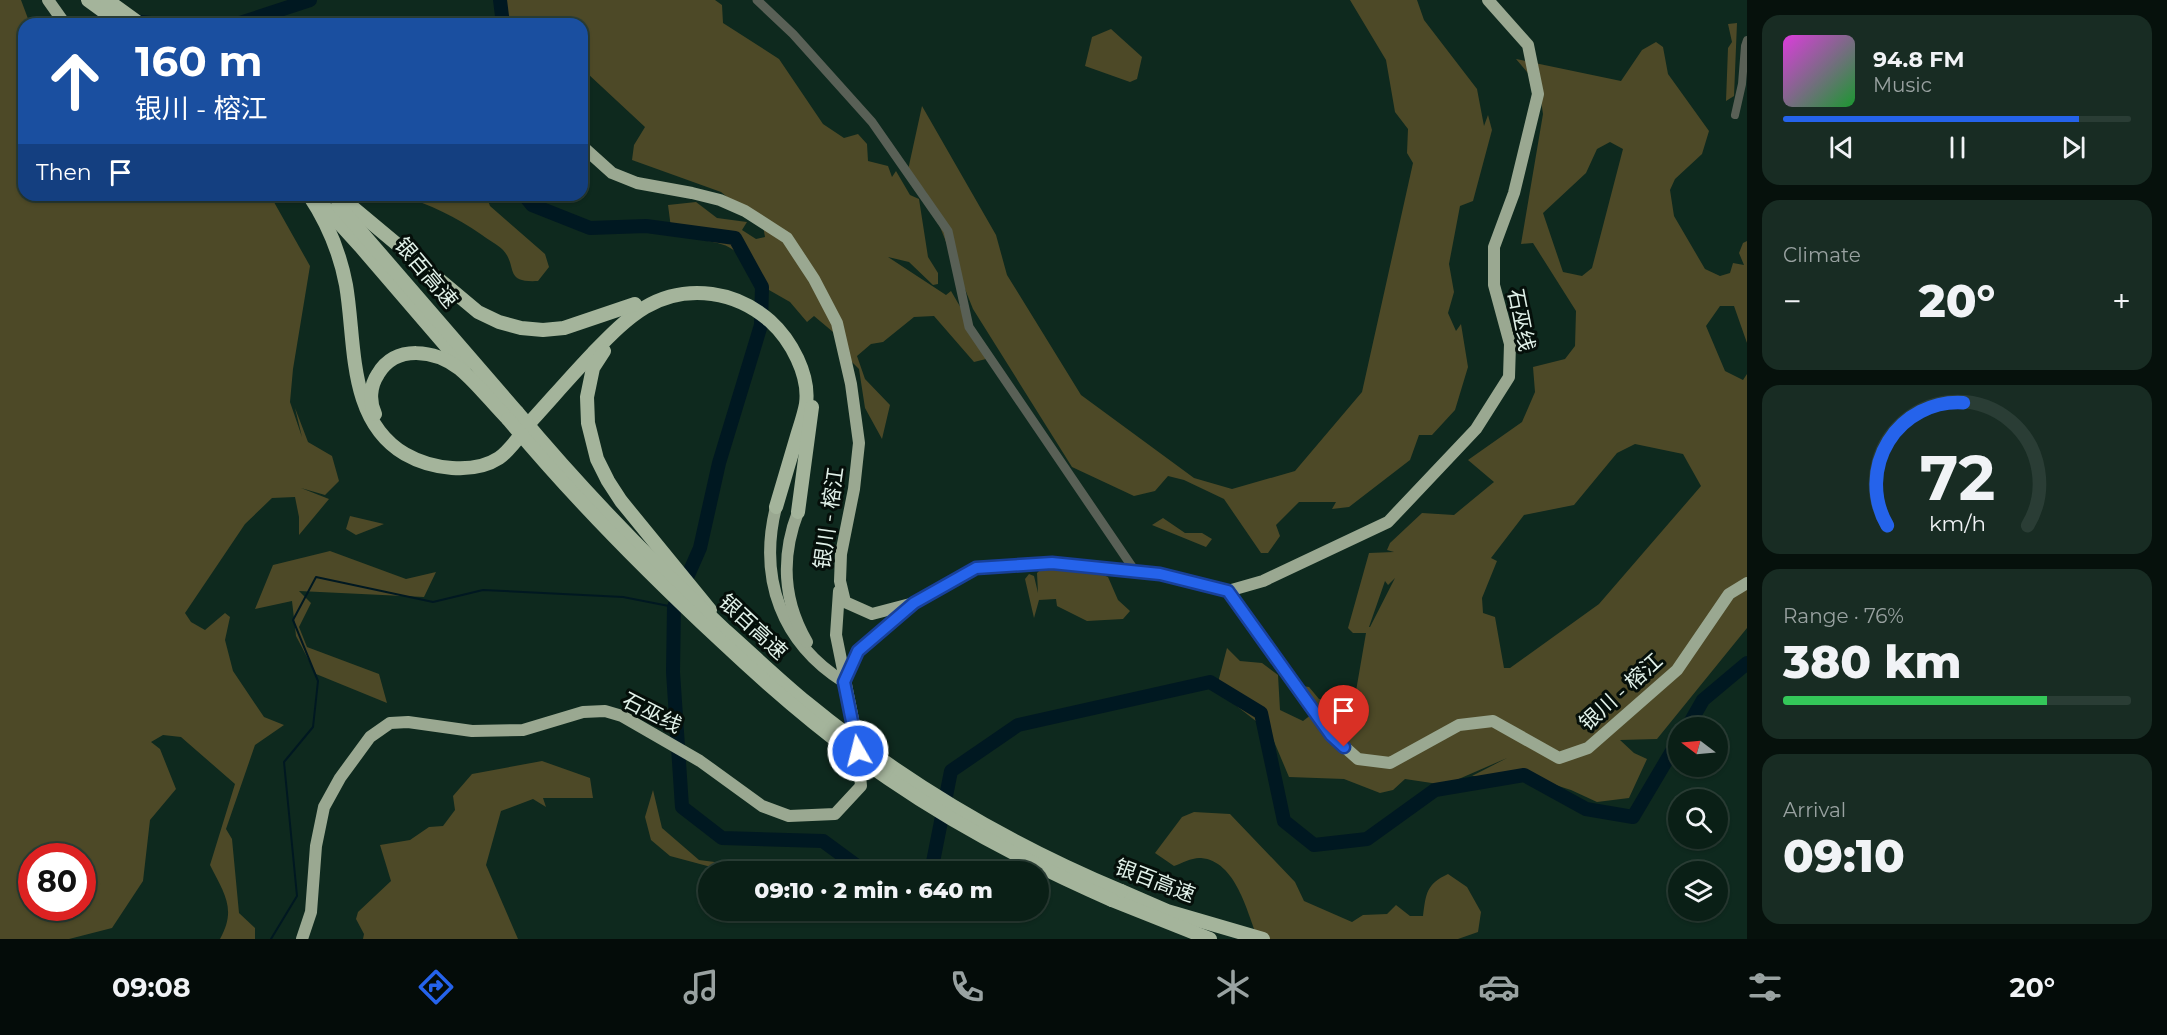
<!DOCTYPE html>
<meta charset="utf-8">
<style>
:root{--surface:#0a1f16;--page:#182c23;--text:#f1f3f6;--muted:#99a2a1;--line:#2a3d35;--accent:#2563eb}
body{margin:0;font-family:Montserrat,"Noto Sans SC",sans-serif;background:var(--page);color:var(--text);height:100vh;display:flex;flex-direction:column;font-size:22px;white-space:nowrap}
*{box-sizing:border-box;margin:0}
p{font-size:20px;color:var(--muted)}
.icon{flex:none;width:33px;height:33px;fill:none;stroke:currentColor;stroke-width:2;stroke-linecap:round;stroke-linejoin:round}
.map{position:relative;flex:1;overflow:hidden}
.details{display:flex;flex-direction:column;gap:15px;padding:15px;background:#06110c;width:420px}
.details>*{flex:none}
.top-card{position:absolute;left:18px;top:18px;width:570px;height:183px;border-radius:18px;box-shadow:0 2px 4px #0004,0 0 0 2px var(--line);background:#1a4fa0;color:#fff;overflow:hidden}
.needle{width:39px;rotate:286deg}
.controls{position:absolute;left:1668px;top:717px;display:grid;gap:12px}
.controls a{display:grid;place-items:center;width:60px;height:60px;border-radius:50%;background:var(--surface);box-shadow:0 2px 4px #0004,0 0 0 2px var(--line);font-size:30px}
.speed{position:absolute;left:18px;top:843px;display:flex;gap:12px;font-size:30px;font-weight:700;text-align:center}
.speed>*{display:grid;place-content:center;width:78px;height:78px;border-radius:50%;background:var(--surface);box-shadow:0 2px 4px #0004,0 0 0 2px var(--line);line-height:1}
.speed .limit{border:9px solid #d22;background:#fff;color:#111}
.pin{position:absolute;display:grid;place-items:center;width:51px;height:51px;color:#fff;margin:-62px -26px;border-radius:50% 50% 50% 0;rotate:-45deg;box-shadow:0 0 6px #0007}
.pin .icon{rotate:45deg}
.me{position:absolute;width:66px;margin:-33px;rotate:352deg;stroke-linejoin:round;filter:drop-shadow(0 0 4px #0008)}
.turn{display:flex;align-items:center;gap:21px;height:126px;padding:0 18px;font-size:27px}
.turn .icon{width:78px;height:78px;stroke-width:2.5}
.turn b{display:block;font-size:42px;line-height:51px}
.then{display:flex;align-items:center;height:57px;padding:0 18px;background:#0003;gap:12px;font-size:22px}
.big{font-size:45px;font-weight:800;line-height:1.1}
.details .card{flex:1;display:flex;flex-direction:column;justify-content:center;gap:9px;min-width:0;padding:0 21px;border-radius:18px;background:var(--page)}
.details .dial{align-items:center;gap:0}
.dial svg{height:156px;overflow:visible;fill:none;stroke:var(--line);stroke-width:7;stroke-linecap:round;text-anchor:middle}
.dial text{fill:var(--text);stroke:none}
.song{display:flex;align-items:center;gap:18px}
.cover{width:72px;height:72px;border-radius:9px;background:linear-gradient(135deg,hsl(300 70% 55%),hsl(130 70% 35%))}
.played{height:6px;border-radius:3px;background:linear-gradient(90deg,var(--accent) 85%,var(--line) 85%)}
.keys{display:flex;justify-content:space-around;direction:ltr}
.heat{display:flex;justify-content:space-between;align-items:center;font-size:33px;direction:ltr}
.charge{height:9px;border-radius:4px;background:linear-gradient(90deg,#34c759 76%,var(--line) 0)}
.trip{position:absolute;left:698px;top:861px;width:351px;height:60px;border-radius:30px;background:var(--surface);box-shadow:0 2px 4px #0004,0 0 0 2px var(--line);font-weight:800;line-height:60px;text-align:center}
.dock{display:flex;height:96px;justify-content:space-around;align-items:center;background:#040c09;color:var(--muted)}
.dock .icon{width:42px;height:42px}
.dock .selected{color:var(--accent)}
.dock b{font-size:27px;color:var(--text)}
main{display:flex;flex:1;min-height:0}
.map>svg:first-child{display:block}
.green{fill:#4d4927;fill-rule:evenodd}
.lines{fill:none;stroke-linecap:round;stroke-linejoin:round}
.stream{stroke:#001821;stroke-width:2}
.river{stroke:#001821;stroke-width:14}
.minor{stroke:#596056;stroke-width:8}
.tertiary{stroke:#596056;stroke-width:9}
.trunk{stroke:#9aa891;stroke-width:12}
.motorway{stroke:#a4b49b;stroke-width:14}
.motorway-bridge{stroke:#a4b49b;stroke-width:14}
.route-casing{stroke:#184099;stroke-width:15}
.route{stroke:#2563eb;stroke-width:10}
.labels{text-anchor:middle;stroke-width:6;stroke-linejoin:round;paint-order:stroke}
.street-label{font-size:21px;fill:#e1f1e9;stroke:#050f0a}
</style>
<main>
<div class="map">
<svg width="1747" height="939" viewBox="0 0 1747 939">
<rect width="100%" height="100%" fill="#0e291e"/>
<!-- green -->
<g class="green">
<path d="M0,0H21L30,24H24V195H270L310,266L293,369L290,402L302,437L295,408L308,442L332,456L339,481L325,495L301,488L329,499L299,535V517L295,497L272,498L245,524L185,613L191,622L205,630L225,613L230,617L225,640L233,671L264,717L284,725L255,745L226,829L232,839L239,913L255,928V939H220C237,909 224,893 210,865L235,784L181,737L163,735L151,742L160,749L176,789L150,820L143,881L112,928L69,939H0ZM32,856H82V908H32Z"/>
<path d="M494,0H715L722,5L723,23L779,59L823,124L844,138L858,134L867,144L868,161L888,166L892,177L896,171L910,195L919,199L928,257L938,273V284L933,285L909,262L888,257L946,295L951,291L990,358L974,362L934,316L914,317L883,342L871,344L857,356L865,379L890,405L882,439L865,408L859,369L849,359L845,342L814,316L807,322L790,302L750,279C738,227 700,253 677,226L671,228L668,205L696,202L717,218L747,222L742,230L756,239L765,237L763,226L721,192L632,160L634,145L645,127L587,73H582V24L514,23Z"/>
<polygon points="1350,0 1417,0 1424,20 1477,89 1484,126 1488,115 1492,130 1473,201 1460,206 1449,264 1454,292 1448,313 1456,331 1461,324 1468,367 1455,410 1432,435 1419,435 1410,460 1349,507 1332,509 1336,502 1299,502 1276,525 1280,536 1268,553 1261,553 1224,499 1184,480 1168,476 1155,491 1134,496 1072,467 973,309 926,192 908,170 922,106 996,235 1007,275 1081,395 1194,478 1232,489 1295,471 1362,392 1413,163 1407,153 1408,129 1395,112 1386,60"/>
<polygon points="1737,23 1734,96 1726,101 1728,48 1732,42 1728,24"/>
<polygon points="1111,29 1142,57 1137,79 1130,82 1085,66 1092,37"/>
<path d="M1656,42L1663,47L1668,74L1709,131L1702,154L1675,179L1670,190L1674,216L1705,269L1720,276L1730,273L1733,263L1744,265L1739,253L1743,243L1747,241V343L1734,306H1720L1706,326L1725,371L1743,380L1747,374V628L1657,739L1620,740L1634,753L1647,759L1629,798L1597,802L1571,790L1527,776H1472L1507,758L1445,785L1405,779L1393,790L1380,793L1344,779L1289,777L1270,732L1216,690L1227,648L1240,661L1262,663L1278,675L1280,710L1303,721L1316,711L1302,686L1309,687L1319,699L1360,706L1356,691L1366,633H1353L1348,628L1369,553L1394,552L1387,550L1390,543L1422,513L1454,515L1494,482L1468,460L1522,422L1535,392L1533,367L1565,359L1575,346L1576,311L1533,243L1521,244L1543,114L1539,86L1516,59L1621,81L1642,50ZM1610,142L1623,149L1592,268L1582,276L1563,272L1543,213L1586,173L1597,149ZM1635,444L1683,454L1701,486L1599,604L1510,668H1504L1495,617L1483,613L1482,598L1497,561L1491,558L1524,515L1574,505L1617,453ZM1395,578L1370,627H1369L1385,581L1388,585Z"/>
<path d="M399,195H486L490,206L545,254L549,267L538,281C502,283 519,266 502,249C497,244 488,240 482,235C455,216 431,205 399,195Z"/>
<polygon points="350,516 384,524 356,535 346,529"/>
<polygon points="1163,518 1185,533 1202,533 1212,539 1206,547 1152,525"/>
<polygon points="330,551 406,579 436,572 424,597 299,591 311,603 299,627 307,647 379,674 387,703 316,674 296,636 292,601 255,609 273,565"/>
<polygon points="1042,568 1098,573 1108,577 1118,600 1130,611 1123,619 1087,621 1057,606 1056,599 1039,600 1034,618 1025,579 1029,574 1034,576 1038,593 1037,573"/>
<polygon points="542,761 590,778 593,798 543,798 546,807 533,799 501,811 486,865 518,939 363,939 364,934 356,919 358,912 391,881 380,845 410,840 429,827 443,826 455,810 453,796 472,774"/>
<polygon points="653,790 662,828 699,860 786,871 726,871 670,856 651,840 645,817"/>
<path d="M1194,812L1230,814L1295,882L1304,901L1352,922L1363,915L1387,914L1396,905L1410,916H1423C1426,894 1426,884 1448,874L1467,887L1481,912L1478,932L1458,939H1258C1247,912 1236,861 1201,858C1193,857 1182,863 1174,866L1155,853L1182,817Z"/>
<polygon points="865,911 907,911 897,918"/>
</g>
<g class="lines">
<!-- stream -->
<polyline class="stream" points="271,939 297,896 284,762 313,727 318,681 293,620 316,577 433,602 483,590 623,597 674,607"/>
<!-- river -->
<g class="river">
<polyline points="500,0 503,24"/>
<polyline points="130,21 161,24"/>
<polyline points="237,24 310,0"/>
<polyline points="524,195 532,205 590,228 646,226 735,238 762,287 761,325 719,463 700,548 674,607 673,672 682,807 722,838 823,841 861,869 869,872"/>
<polyline points="1687,728 1703,700 1747,663"/>
<polyline points="931,872 951,771 1018,725 1210,682 1261,713 1284,821 1314,845 1367,839 1435,790 1524,775 1586,809 1633,817 1678,741"/>
</g>
<!-- minor -->
<polyline class="minor" points="1735,115 1742,84 1745,46 1747,40"/>
<!-- tertiary -->
<polyline class="tertiary" points="757,0 793,34 872,122 948,231 969,327 1135,571"/>
<!-- trunk -->
<g class="trunk">
<polyline points="48,0 65,24"/>
<polyline points="582,146 612,173 637,183 692,193 720,200 745,211 787,238 814,279 837,323 851,384 859,443 854,489 841,554 840,581 845,602 872,614 914,603 976,568 1052,563 1160,574 1228,591 1331,735 1358,759 1390,763 1459,725 1493,721 1559,758 1588,748 1677,670 1729,594 1747,583"/>
<path d="M776,507C758,579 782,643 844,682"/>
<path d="M798,512C781,556 783,601 807,642"/>
<polyline points="1228,591 1263,581 1388,522 1476,429 1509,377 1510,344 1494,285 1494,247 1514,193 1538,94 1528,45 1488,0"/>
<polyline points="845,681 857,651 911,606"/>
<polyline points="302,939 311,912 316,846 324,807 340,778 370,737 390,723 408,722 472,731 523,730 583,712 605,711 622,716 700,761 762,806 789,816 835,814 861,786 856,734 836,635 839,591"/>
</g>
<!-- motorway -->
<g class="motorway">
<polyline points="88,0 121,24"/>
<polyline points="107,0 140,24"/>
<path d="M309,195C327,222 340,253 346,285C356,343 347,420 405,454C431,469 473,475 499,458C511,450 524,430 533,419C553,397 572,375 593,353C628,317 657,287 712,294C734,297 754,307 770,321C791,340 810,375 806,404C804,415 800,426 797,436C790,460 783,483 776,507"/>
<polyline points="338,195 478,312 499,322 521,328 543,330 564,328 635,304"/>
<polyline points="321,203 360,246 464,367"/>
<polyline points="338,205 517,412"/>
<polyline points="604,351 593,368 587,397 588,423 597,459 608,481 621,501 710,610"/>
<path d="M375,414C369,401 370,386 378,374C396,344 435,350 460,369C477,383 492,403 508,419"/>
<polyline points="798,512 812,407"/>
<polyline points="1121,891 1167,911 1263,939"/>
<polyline points="1112,900 1210,939"/>
</g>
<!-- motorway-bridge -->
<g class="motorway-bridge">
<path d="M517,412C582,490 652,562 726,631C753,655 779,680 807,703C902,781 1008,844 1121,891"/>
<path d="M508,419C574,499 646,571 721,641C774,691 829,738 889,779C959,827 1034,866 1112,900"/>
</g>
</g>
<g class="lines">
<!-- route casing -->
<g class="route-casing">
<polyline id="route" points="858,751 844,682 858,651 914,603 976,568 1052,563 1160,574 1228,591 1331,735 1344,747"/>
</g>
<!-- route -->
<use href="#route" class="route"/>
</g>
<g class="labels">
<!-- street labels -->
<g class="street-label">
<text transform="translate(426 273) rotate(50)" y="7">银百高速</text>
<text transform="translate(1521 320) rotate(79)" y="7">石巫线</text>
<text transform="translate(829 518) rotate(-82)" y="7">银川 - 榕江</text>
<text transform="translate(753 627) rotate(43)" y="7">银百高速</text>
<text transform="translate(1621 692) rotate(-42)" y="7">银川 - 榕江</text>
<text transform="translate(652 713) rotate(27)" y="7">石巫线</text>
<text transform="translate(1155 881) rotate(21)" y="7">银百高速</text>
</g>
</g>
</svg>
<div class="controls">
<a><svg class="needle" viewBox="-14 -14 28 28"><path d="M0-13l5 13h-10z" fill="#e53935"/><path d="M0 13l5-13h-10z" fill="#99a2a1"/></svg></a>
<a><svg class="icon" aria-label="search" viewBox="0 0 24 24"><circle cx="10" cy="10" r="6"/><path d="M15 15l6 6"/></svg></a>
<a><svg class="icon" aria-label="layers" viewBox="0 0 24 24"><path d="M12 4l9 5-9 5-9-5zM3 14l9 5 9-5"/></svg></a>
</div>
<div class="speed"><div class="limit">80</div></div>
<div class="pin" style="left:1344px;top:747px;background:#d93025"><svg class="icon" aria-label="arrive" viewBox="0 0 24 24"><path d="M6 21V4h12l-3 4 3 4H6"/></svg></div>
<svg class="me" style="left:858px;top:751px" viewBox="-20 -20 40 40"><circle r="17" fill="#2563eb" stroke="#fff" stroke-width="3"/><path d="M0-11L8 9 0 5-8 9z" fill="#fff"/></svg>
<div class="trip">09:10 · 2 min · 640 m</div>
<div class="top-card">
<div class="turn"><svg class="icon" aria-label="ahead" viewBox="0 0 24 24"><path d="M12 20V5M6 11l6-6 6 6"/></svg><div><b>160 m</b>银川 - 榕江</div></div>
<div class="then">Then<svg class="icon" aria-label="arrive" viewBox="0 0 24 24"><path d="M6 21V4h12l-3 4 3 4H6"/></svg></div>
</div>
</div>
<section class="details">
<div class="card">
<div class="song"><i class="cover"></i><div><b>94.8 FM</b><p>Music</p></div></div>
<div class="played"></div>
<div class="keys"><svg class="icon" aria-label="previous" viewBox="0 0 24 24"><path d="M18 5L8 12l10 7zM5 5v14"/></svg><svg class="icon" aria-label="pause" viewBox="0 0 24 24"><path d="M8 5v14M16 5v14"/></svg><svg class="icon" aria-label="next" viewBox="0 0 24 24"><path d="M6 5l10 7-10 7zM19 5v14"/></svg></div>
</div>
<div class="card"><p>Climate</p>
<div class="heat"><a>−</a><b class="big">20°</b><a>+</a></div>
</div>
<div class="card dial"><svg viewBox="0 0 100 80">
<path d="M14 69A42 42 0 1 1 86 69"/>
<path d="M14 69A42 42 0 0 1 53 6" stroke="#2563eb"/>
<text x="50" y="56" font-size="32" font-weight="700">72</text>
<text x="50" y="72" font-size="11">km/h</text>
</svg></div>
<div class="card"><p>Range · 76%</p><b class="big">380 km</b><div class="charge"></div></div>
<div class="card"><p>Arrival</p><b class="big">09:10</b></div>
</section>
</main>
<nav class="dock">
<b>09:08</b>
<svg class="icon selected" aria-label="directions" viewBox="0 0 24 24"><path d="M12 3l9 9-9 9-9-9zM9 14v-3h6M13 9l2 2-2 2"/></svg>
<svg class="icon" aria-label="music" viewBox="0 0 24 24"><path d="M9 18V5l10-2v13"/><circle cx="6" cy="18" r="3"/><circle cx="16" cy="16" r="3"/></svg>
<svg class="icon" aria-label="phone" viewBox="0 0 24 24"><path d="M5 4h4l2 5-3 2q2 4 5 5l2-3 5 2v4C11 20 4 13 5 4z"/></svg>
<svg class="icon" aria-label="climate" viewBox="0 0 24 24"><path d="M12 3v18M4 7l16 10M4 17L20 7"/></svg>
<svg class="icon" aria-label="car" viewBox="0 0 24 24"><path d="M5 17H2v-5l4-1 3-4h7l3 4 3 1v5h-3M9 17h6M6 11h13"/><circle cx="7" cy="17" r="2"/><circle cx="17" cy="17" r="2"/></svg>
<svg class="icon" aria-label="filters" viewBox="0 0 24 24"><path d="M4 7h16M4 17h16"/><circle cx="9" cy="7" r="2"/><circle cx="15" cy="17" r="2"/></svg>
<b>20°</b>
</nav>
